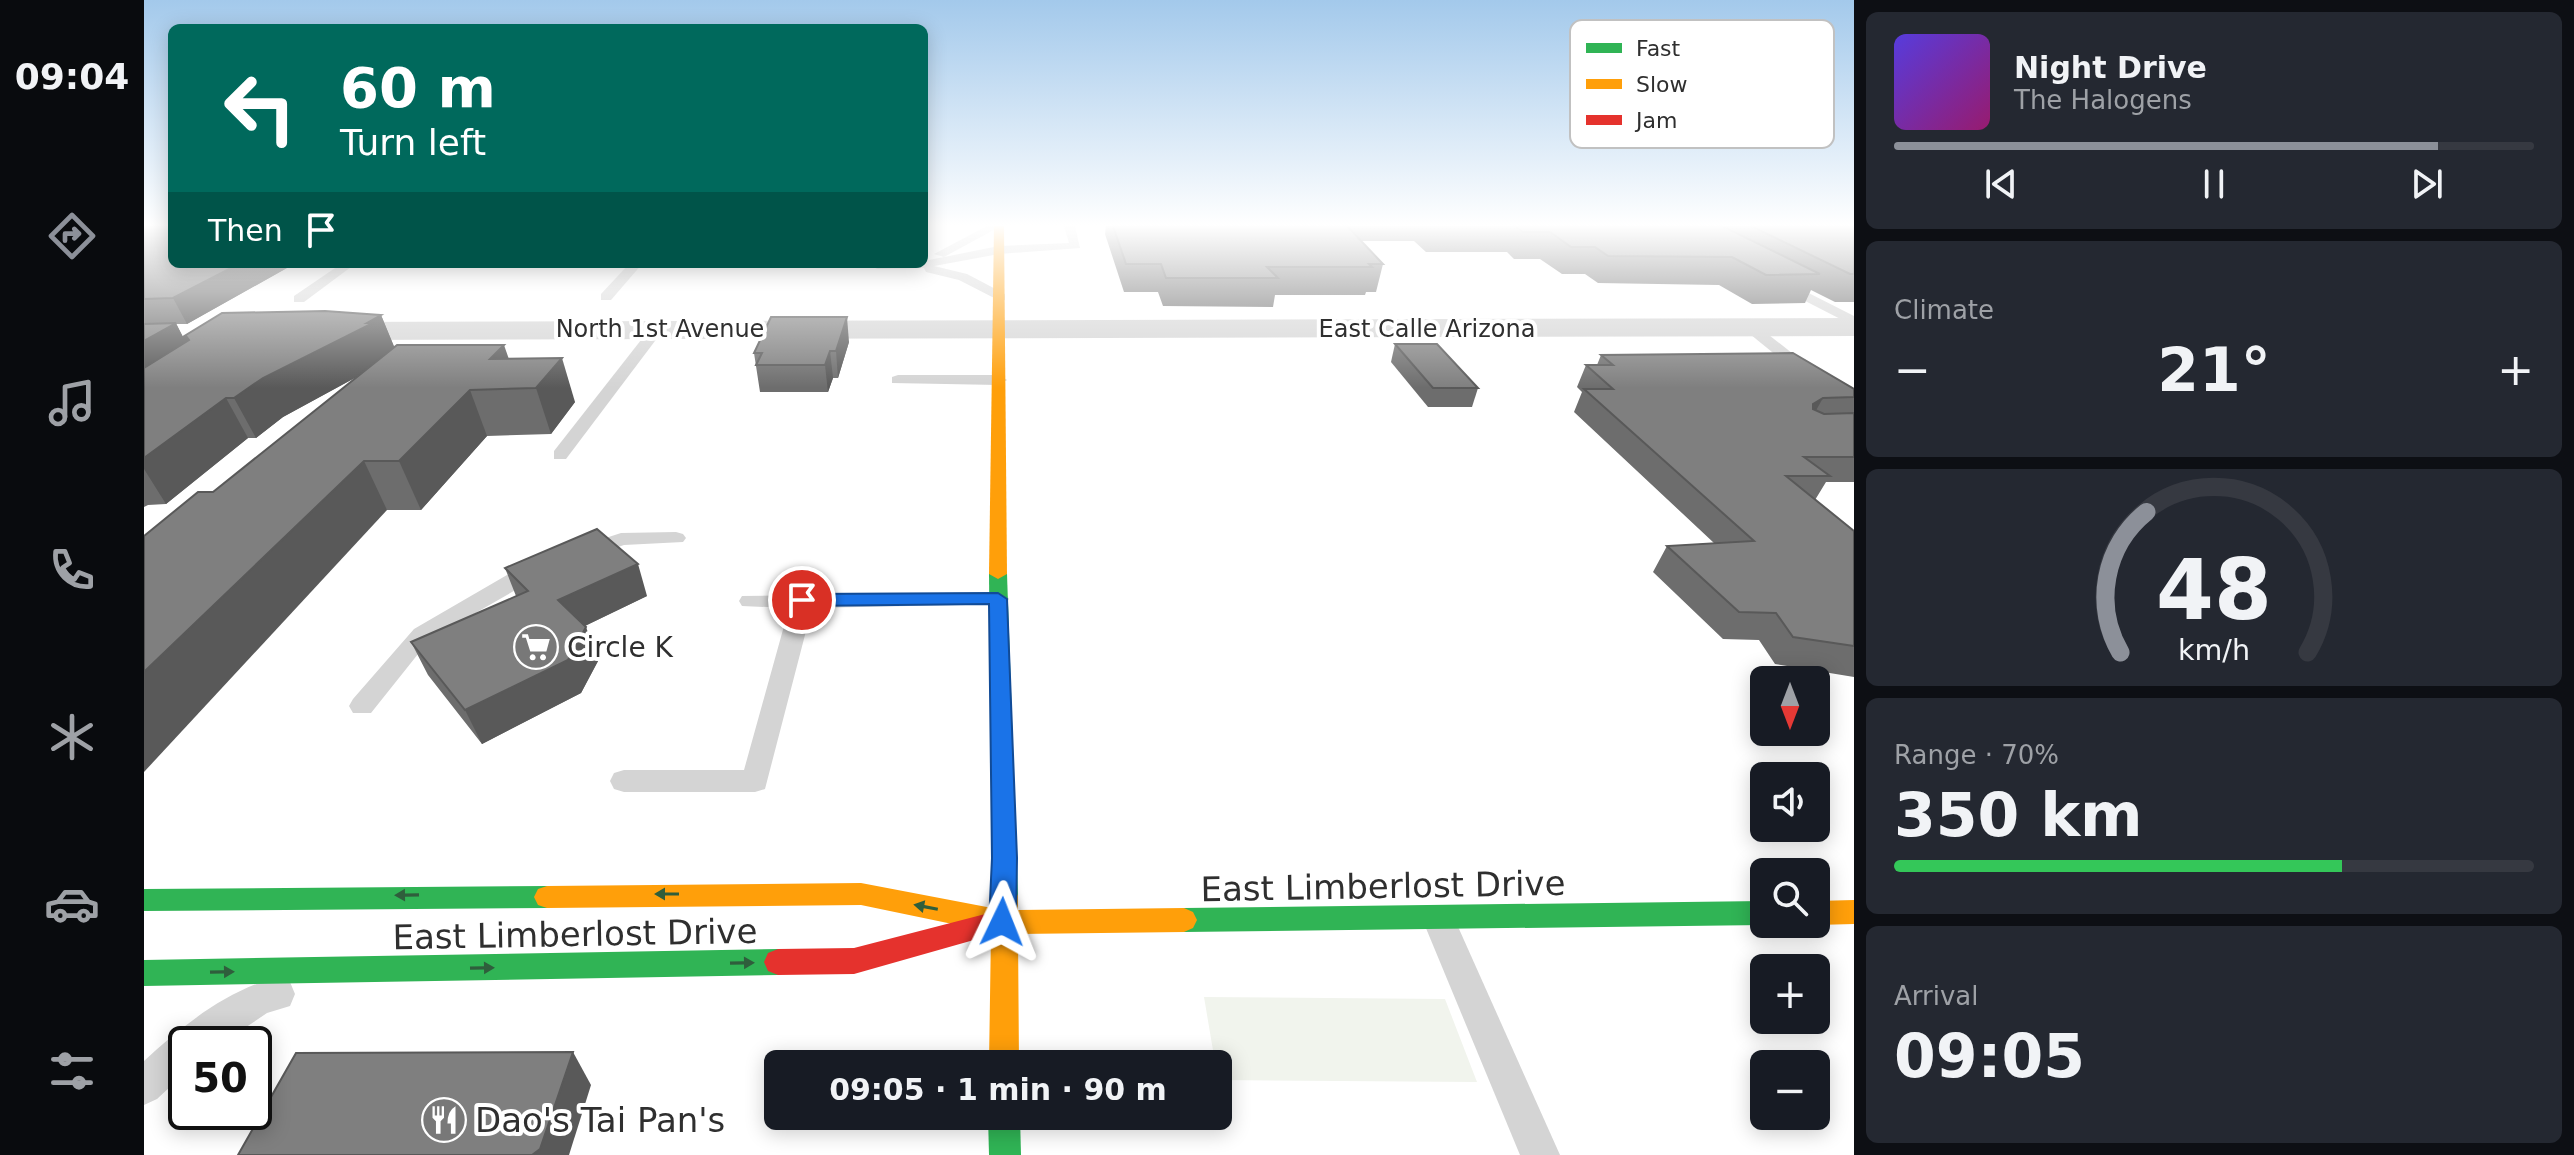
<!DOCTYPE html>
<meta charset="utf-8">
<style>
:root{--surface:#171b24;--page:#242831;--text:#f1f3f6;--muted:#9ea1a6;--line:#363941;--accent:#8c9099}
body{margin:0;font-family:"DejaVu Sans",sans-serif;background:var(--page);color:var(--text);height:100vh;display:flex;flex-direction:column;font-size:30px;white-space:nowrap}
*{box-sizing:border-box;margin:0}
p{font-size:26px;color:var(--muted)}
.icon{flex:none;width:44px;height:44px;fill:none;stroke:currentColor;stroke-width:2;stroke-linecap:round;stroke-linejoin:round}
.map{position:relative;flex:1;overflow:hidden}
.drawer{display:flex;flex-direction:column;gap:12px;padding:12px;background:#0d0f14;width:720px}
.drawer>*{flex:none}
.banner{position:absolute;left:24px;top:24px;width:760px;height:244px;border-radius:12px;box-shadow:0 4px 20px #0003;background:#00695c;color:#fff;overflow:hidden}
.needle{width:52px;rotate:180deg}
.buttons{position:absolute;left:1606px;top:666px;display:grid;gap:16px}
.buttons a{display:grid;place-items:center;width:80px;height:80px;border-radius:12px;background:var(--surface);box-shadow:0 4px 20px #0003;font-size:40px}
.speed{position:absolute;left:24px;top:1026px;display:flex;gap:16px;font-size:40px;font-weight:700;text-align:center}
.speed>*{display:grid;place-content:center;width:104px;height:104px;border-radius:50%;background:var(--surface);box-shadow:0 4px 20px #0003;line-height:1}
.speed .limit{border:4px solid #111;border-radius:12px;background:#fff;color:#111}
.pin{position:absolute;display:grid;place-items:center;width:68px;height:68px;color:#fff;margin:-34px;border:4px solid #fff;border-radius:50%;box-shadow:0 2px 8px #0007}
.me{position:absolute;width:88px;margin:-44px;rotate:2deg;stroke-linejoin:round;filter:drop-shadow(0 0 6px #0008)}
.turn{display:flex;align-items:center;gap:28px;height:168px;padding:0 40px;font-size:36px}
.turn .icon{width:104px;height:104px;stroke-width:2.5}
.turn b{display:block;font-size:56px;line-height:68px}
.then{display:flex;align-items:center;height:76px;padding:0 40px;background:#0003;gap:16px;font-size:30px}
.big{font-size:60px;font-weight:800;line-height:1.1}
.drawer .widget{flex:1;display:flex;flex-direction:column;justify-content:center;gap:12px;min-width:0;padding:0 28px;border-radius:12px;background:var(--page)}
.drawer .dial{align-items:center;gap:0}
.dial svg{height:208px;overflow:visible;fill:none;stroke:var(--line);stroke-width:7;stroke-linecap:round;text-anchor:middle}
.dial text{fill:var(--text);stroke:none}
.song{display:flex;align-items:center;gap:24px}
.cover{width:96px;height:96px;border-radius:12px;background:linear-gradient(135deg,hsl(250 70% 55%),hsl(320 70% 35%))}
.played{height:8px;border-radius:4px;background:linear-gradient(90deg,var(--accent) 85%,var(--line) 85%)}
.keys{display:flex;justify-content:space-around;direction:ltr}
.heat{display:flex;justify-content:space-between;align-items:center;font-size:44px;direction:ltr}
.charge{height:12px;border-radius:6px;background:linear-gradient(90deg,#34c759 70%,var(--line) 0)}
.trip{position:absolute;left:620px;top:1050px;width:468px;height:80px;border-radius:12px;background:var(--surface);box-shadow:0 4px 20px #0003;font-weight:800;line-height:80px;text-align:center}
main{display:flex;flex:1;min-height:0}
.menu{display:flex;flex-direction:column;width:144px;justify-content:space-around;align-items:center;background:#090b0e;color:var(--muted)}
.menu .icon{width:56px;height:56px}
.menu .active{color:var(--accent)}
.menu b{font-size:36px;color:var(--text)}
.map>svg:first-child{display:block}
.green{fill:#f1f4ed}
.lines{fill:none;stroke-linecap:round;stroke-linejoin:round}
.lane{fill:#d4d4d4;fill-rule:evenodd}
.street{fill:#d4d4d4;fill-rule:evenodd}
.fast{fill:#30b455;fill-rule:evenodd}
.slow{fill:#ff9f0a;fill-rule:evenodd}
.jam{fill:#e5322d;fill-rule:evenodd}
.wall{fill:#6d6d6d}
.shaded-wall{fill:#595959}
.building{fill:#7f7f7f;stroke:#595959;stroke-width:2}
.oneway{fill:#2f5e3c}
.route{fill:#1a73e8;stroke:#114b97;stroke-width:2}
.labels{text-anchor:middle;stroke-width:8;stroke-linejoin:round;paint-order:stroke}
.far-street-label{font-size:24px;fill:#2f2f2f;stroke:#fff}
.poi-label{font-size:28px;fill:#2f2f2f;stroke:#fff;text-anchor:start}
.near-street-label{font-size:34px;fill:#2f2f2f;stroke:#fff}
.near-poi-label{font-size:34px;fill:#2f2f2f;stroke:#fff;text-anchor:start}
.key{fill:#fff;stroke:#c1c1c1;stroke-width:2}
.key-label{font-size:22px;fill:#2f2f2f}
</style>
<main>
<nav class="menu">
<b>09:04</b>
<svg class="icon active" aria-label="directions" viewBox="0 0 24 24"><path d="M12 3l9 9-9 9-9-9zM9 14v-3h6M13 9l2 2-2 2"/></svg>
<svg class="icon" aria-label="music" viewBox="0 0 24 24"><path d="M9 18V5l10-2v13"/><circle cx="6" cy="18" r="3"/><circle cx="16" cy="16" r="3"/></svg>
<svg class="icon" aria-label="phone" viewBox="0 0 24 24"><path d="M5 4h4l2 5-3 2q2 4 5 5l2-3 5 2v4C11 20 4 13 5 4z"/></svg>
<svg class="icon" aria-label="climate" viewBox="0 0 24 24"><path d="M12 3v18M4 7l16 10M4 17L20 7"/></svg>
<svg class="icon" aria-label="car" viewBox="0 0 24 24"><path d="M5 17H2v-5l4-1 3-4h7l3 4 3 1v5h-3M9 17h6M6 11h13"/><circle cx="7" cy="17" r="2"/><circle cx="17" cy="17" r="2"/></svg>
<svg class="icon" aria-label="filters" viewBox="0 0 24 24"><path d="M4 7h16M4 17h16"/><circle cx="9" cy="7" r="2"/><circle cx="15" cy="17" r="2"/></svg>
</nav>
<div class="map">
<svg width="1710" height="1155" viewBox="0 0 1710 1155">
<rect width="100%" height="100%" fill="#fff"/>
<!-- green -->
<polygon class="green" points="1060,997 1301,999 1333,1082 1074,1080"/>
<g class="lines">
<!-- lane -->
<g class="lane">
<polygon points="843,226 857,226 800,257 790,254"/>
<polygon points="920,226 931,226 936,248 855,254 790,266 823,274 861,294 861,300 856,301 815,280 782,272 780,268 733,269 727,265 780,264 780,261 855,246 925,243"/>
<polygon points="197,264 211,264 160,302 150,302 150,296"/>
<polygon points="485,264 498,264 467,300 457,300 457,294"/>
<polygon points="1637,279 1710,316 1710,326 1632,286 1631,283"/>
<polygon points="1601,324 1611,324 1667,368 1667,374 1655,374 1601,330"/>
<polygon points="508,326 520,329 422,459 410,459 410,451"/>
<polygon points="754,375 855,375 863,380 855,385 748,383 748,377"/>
<polygon points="532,532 539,534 542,538 539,542 480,545 439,559 428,553 431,548 477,533"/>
<polygon points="392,565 400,567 403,572 286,639 227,713 209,713 205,706 209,699 270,629 363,575"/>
<polygon points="854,592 862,594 865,599 862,604 668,608 621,789 611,792 480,792 470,789 466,781 470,773 480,770 600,770 645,608 598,606 595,601 598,596"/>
<polygon points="1295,906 1307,911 1416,1155 1376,1155 1279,921 1283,911"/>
<path d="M134,977L146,982L151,994L146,1006L123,1013L77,1044H42V1072L13,1099L0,1105V1061C38,1026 83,990 134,977Z"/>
</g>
<!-- street -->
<polygon class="street" points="1710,318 1710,336 182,340 172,337 168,331 172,325 182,322"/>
<!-- fast -->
<g class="fast">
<polygon points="854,569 863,574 874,896 870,904 861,907 852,904 848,896 845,574"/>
<polygon points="403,886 412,889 416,897 412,905 403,908 0,911 0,889"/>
<polygon points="1620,901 1620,925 1040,932 1031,928 1027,920 1031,912 1040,908"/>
<polygon points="634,949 644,953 648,962 644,971 634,975 0,986 0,960"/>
<polygon points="844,1116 876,1116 877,1155 845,1155"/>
</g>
<!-- slow -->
<g class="slow">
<polygon points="850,226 860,226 863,574 854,579 845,574"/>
<polygon points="717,883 848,908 852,888 861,885 870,888 874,896 874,910 1040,908 1049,912 1053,920 1049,928 1040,932 874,934 875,1064 845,1064 847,932 717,905 403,908 394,905 390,897 394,889 403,886"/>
<polygon points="1710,900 1710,924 1672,925 1670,924 1672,901"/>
</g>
<!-- jam -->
<polygon class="jam" points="849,912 858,916 862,924 858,932 710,974 634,975 624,971 620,962 624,953 634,949 710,948"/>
</g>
<!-- wall -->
<g class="wall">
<polygon points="0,226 28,264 150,264 43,324 32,324 39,337 237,315 250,347 365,358 431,402 407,434 343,436 277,510 243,510 69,492 214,376 139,417 112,438 104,438 22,504 4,505 0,507"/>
<polygon points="962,226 1710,226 1710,302 1691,302 1667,290 1661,303 1608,304 1575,285 1454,283 1441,274 1418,274 1396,259 1370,259 1363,252 1282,252 1270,241 1216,241 1239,264 1232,292 1222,292 1221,295 1131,295 1129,307 1019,306 1014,292 980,292 961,234"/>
<polygon points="705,342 694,378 689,378 684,392 616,392 610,353"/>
<polygon points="1251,344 1334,388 1328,407 1284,407 1247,362"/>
<polygon points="1457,355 1710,389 1710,482 1682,482 1671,500 1710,531 1710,677 1631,664 1615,640 1579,639 1509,572 1523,546 1570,543 1430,412 1438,392 1433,387 1442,365 1453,365"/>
<polygon points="361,568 503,596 441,626 454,661 437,693 338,744 284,675 267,642 372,596"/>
</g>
<!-- shaded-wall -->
<g class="shaded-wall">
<polygon points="95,264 150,264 43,324 29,298"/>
<polygon points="237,315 252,351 244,360 139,417 112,438 90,398 119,378"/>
<polygon points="703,317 705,342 694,378 692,351"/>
<polygon points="32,323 39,337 42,336 63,373 0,378 0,341"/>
<polygon points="360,345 375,388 346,359"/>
<polygon points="686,351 689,378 684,392 681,365"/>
<polygon points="418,358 431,402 407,434 392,388"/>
<polygon points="326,390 343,436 277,510 255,461"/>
<polygon points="82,398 104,438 22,504 0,469 0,458"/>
<polygon points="1679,398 1666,421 1669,404"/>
<polygon points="220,461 243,510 0,772 0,672"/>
<polygon points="494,564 503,596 426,633 414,600"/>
<polygon points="442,627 454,661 437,693 338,744 321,710"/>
<polygon points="429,1052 447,1085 425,1155 388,1155"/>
</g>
<!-- building -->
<g class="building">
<polygon points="0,226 28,226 28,264 95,264 29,298 0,299"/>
<polygon points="969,226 1203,226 1239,264 1225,264 1228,267 1123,267 1134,278 1022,278 1017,264 982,264"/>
<polygon points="1371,226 1578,226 1676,274 1622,275 1588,257 1464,256 1451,247 1427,247 1406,232 1379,232"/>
<polygon points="1607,226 1710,226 1710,274 1706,274"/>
<polygon points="181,311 237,315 223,323 229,323 119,378 90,398 82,398 0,458 0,368 45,340 42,336 37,338 78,313"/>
<polygon points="627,317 703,317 692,351 686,351 681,365 612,365 618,353 610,353"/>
<polygon points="32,323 0,341 0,324"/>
<polygon points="1251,344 1293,344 1334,388 1289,388"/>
<polygon points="253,345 360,345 346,359 418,358 392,388 326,390 255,461 220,461 0,672 0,536 54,492 69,492"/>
<polygon points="1649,353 1710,389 1710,397 1679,398 1669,404 1669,409 1680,414 1710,413 1710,457 1660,457 1686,476 1642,476 1710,531 1710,646 1649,637 1632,613 1595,612 1523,546 1610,541 1440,389 1469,389 1442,365 1469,365 1457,355"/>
<polygon points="453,529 494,564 414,600 442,627 424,660 321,710 267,642 384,591 361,568"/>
<polygon points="429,1052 396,1149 388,1155 94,1155 152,1053"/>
</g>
<!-- one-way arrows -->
<defs><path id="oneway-solid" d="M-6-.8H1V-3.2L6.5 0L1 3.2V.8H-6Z" transform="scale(2)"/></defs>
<g class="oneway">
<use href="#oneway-solid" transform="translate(523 894) rotate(180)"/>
<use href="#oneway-solid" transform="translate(263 895) rotate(179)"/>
<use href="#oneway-solid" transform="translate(782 907) rotate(-169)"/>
<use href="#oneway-solid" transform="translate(598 963) rotate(-1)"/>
<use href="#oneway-solid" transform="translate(338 968) rotate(-1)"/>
<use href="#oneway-solid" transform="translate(78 972) rotate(-1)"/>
</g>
<!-- sky -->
<linearGradient id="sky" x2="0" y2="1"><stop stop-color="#a3c9eb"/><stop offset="0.58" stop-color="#fff"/><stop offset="1" stop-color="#fff" stop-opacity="0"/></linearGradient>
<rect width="1710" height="388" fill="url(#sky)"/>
<!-- route -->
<polygon class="route" points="854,593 863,599 873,858 872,922 868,930 858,934 849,930 845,922 848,858 845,604 658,606 649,600 658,594"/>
<!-- icons -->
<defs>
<g id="supermarket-disc" transform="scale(2.3)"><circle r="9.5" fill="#787878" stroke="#fff"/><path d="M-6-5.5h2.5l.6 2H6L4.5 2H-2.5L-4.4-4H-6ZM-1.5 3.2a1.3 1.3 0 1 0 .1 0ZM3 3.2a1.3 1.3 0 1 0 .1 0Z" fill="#fff"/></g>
<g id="restaurant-disc" transform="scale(2.3)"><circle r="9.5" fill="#787878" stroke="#fff"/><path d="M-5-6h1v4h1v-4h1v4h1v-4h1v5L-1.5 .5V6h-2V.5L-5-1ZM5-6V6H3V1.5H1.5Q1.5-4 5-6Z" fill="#fff"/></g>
</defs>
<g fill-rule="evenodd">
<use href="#supermarket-disc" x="392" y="647"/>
<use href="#restaurant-disc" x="300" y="1120"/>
</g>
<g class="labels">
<!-- far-street labels -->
<g class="far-street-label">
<text x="516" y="337">North 1st Avenue</text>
<text x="1283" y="337">East Calle Arizona</text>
</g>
<!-- poi labels -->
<g class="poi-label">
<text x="423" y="657">Circle K</text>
</g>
<!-- near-street labels -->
<g class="near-street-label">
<text transform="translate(1239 886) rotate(-1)" y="12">East Limberlost Drive</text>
<text transform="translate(431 934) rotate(-1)" y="12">East Limberlost Drive</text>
</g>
<!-- near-poi labels -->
<g class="near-poi-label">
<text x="331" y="1132">Dao's Tai Pan's</text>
</g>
</g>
<!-- legend -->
<rect x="1426" y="20" width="264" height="128" rx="12" class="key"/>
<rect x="1442" y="43" width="36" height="10" fill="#30b455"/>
<rect x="1442" y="79" width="36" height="10" fill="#ff9f0a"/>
<rect x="1442" y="115" width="36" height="10" fill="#e5322d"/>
<g class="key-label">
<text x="1492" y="56">Fast</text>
<text x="1492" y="92">Slow</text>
<text x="1492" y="128">Jam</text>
</g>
</svg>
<div class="buttons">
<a><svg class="needle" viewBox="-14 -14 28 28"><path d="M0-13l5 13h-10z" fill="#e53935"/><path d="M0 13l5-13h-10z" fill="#9ea1a6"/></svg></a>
<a><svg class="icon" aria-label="sound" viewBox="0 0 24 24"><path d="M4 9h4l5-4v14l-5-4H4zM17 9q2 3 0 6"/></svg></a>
<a><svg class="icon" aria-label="search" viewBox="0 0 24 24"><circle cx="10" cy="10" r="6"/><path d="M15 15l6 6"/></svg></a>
<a>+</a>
<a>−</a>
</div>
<div class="speed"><div class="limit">50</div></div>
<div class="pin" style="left:658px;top:600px;background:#d93025"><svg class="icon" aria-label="arrive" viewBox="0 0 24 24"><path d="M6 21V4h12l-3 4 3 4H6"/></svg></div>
<svg class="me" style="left:858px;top:922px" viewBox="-20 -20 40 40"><path d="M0-17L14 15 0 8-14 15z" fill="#1a73e8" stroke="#fff" stroke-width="4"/></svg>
<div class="trip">09:05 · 1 min · 90 m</div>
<div class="banner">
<div class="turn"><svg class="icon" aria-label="left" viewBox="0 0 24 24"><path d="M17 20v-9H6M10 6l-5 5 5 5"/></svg><div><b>60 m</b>Turn left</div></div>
<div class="then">Then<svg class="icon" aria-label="arrive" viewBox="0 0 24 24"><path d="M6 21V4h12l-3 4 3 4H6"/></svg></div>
</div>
</div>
<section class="drawer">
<div class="widget">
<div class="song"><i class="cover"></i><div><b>Night Drive</b><p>The Halogens</p></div></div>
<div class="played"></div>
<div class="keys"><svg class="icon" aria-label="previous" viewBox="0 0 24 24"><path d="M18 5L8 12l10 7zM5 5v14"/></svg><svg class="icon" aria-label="pause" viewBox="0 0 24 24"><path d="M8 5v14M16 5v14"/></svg><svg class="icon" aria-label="next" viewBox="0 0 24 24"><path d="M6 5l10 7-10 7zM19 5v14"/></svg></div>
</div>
<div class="widget"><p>Climate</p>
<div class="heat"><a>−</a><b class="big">21°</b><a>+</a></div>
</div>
<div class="widget dial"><svg viewBox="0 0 100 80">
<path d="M14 69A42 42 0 1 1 86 69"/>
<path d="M14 69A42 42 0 0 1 24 15" stroke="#8c9099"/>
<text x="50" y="56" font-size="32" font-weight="700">48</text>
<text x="50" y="72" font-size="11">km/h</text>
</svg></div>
<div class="widget"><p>Range · 70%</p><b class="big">350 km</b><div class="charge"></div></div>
<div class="widget"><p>Arrival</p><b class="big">09:05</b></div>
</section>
</main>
